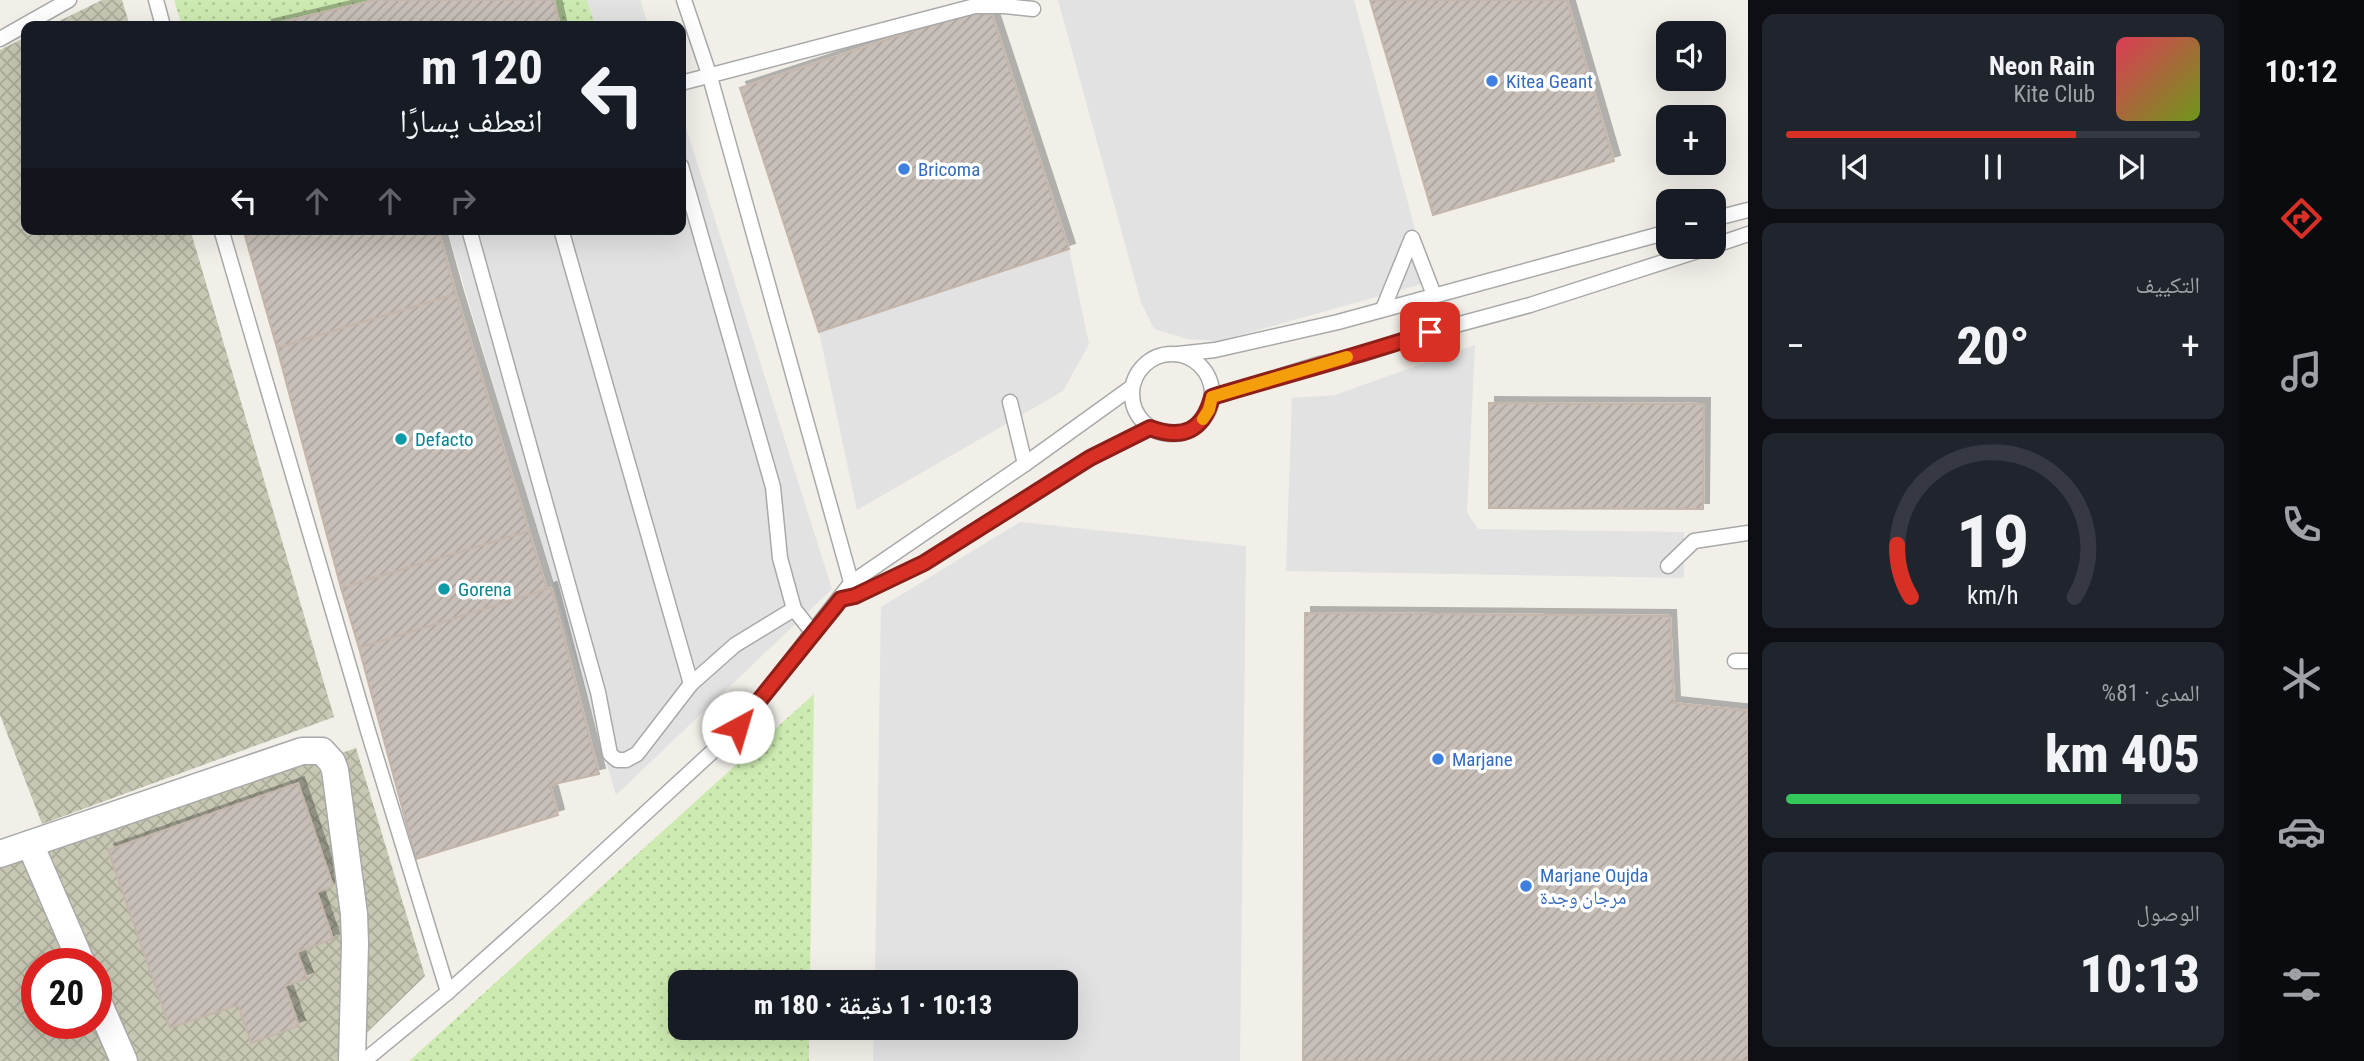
<!DOCTYPE html>
<html lang="ar">
<meta charset="utf-8">
<style>
:root{--surface:#171b24;--page:#20242c;--text:#f1f3f6;--muted:#9ea1a6;--line:#363941;--accent:#d93025}
body{margin:0;font-family:"Roboto Condensed","Noto Naskh Arabic",sans-serif;background:var(--page);color:var(--text);direction:rtl;height:100vh;display:flex;flex-direction:column;font-size:26px;white-space:nowrap}
*{box-sizing:border-box;margin:0}
p{font-size:23px;color:var(--muted)}
.icon{flex:none;width:38px;height:38px;fill:none;stroke:currentColor;stroke-width:2;stroke-linecap:round;stroke-linejoin:round}
.map{position:relative;flex:1;overflow:hidden;direction:ltr}
.details{display:flex;flex-direction:column;gap:14px;padding:14px;background:#0d0f14;width:490px}
.details>*{flex:none}
.hud{position:absolute;left:21px;top:21px;width:665px;height:214px;border-radius:14px;box-shadow:0 7px 28px #0002;direction:rtl;background:#171b24;color:var(--text);overflow:hidden}
.fabs{position:absolute;left:1656px;top:21px;display:grid;gap:14px}
.fabs a{display:grid;place-items:center;width:70px;height:70px;border-radius:14px;background:var(--surface);box-shadow:0 7px 28px #0002;font-size:35px}
.speed{position:absolute;left:21px;top:948px;display:flex;gap:14px;font-size:35px;font-weight:700;text-align:center}
.speed>*{display:grid;place-content:center;width:91px;height:91px;border-radius:50%;background:var(--surface);box-shadow:0 7px 28px #0002;line-height:1}
.speed .limit{border:10px solid #d22;background:#fff;color:#111}
.pin{position:absolute;display:grid;place-items:center;width:60px;height:60px;color:#fff;margin:-30px;border-radius:14px;box-shadow:0 4px 10px #0006}
.me{position:absolute;width:77px;margin:-38px;rotate:39deg;stroke-linejoin:round;filter:drop-shadow(0 0 5px #0008)}
.turn{display:flex;align-items:center;gap:24px;height:147px;padding:0 28px;font-size:32px}
.turn .icon{width:91px;height:91px;stroke-width:2.5}
.turn b{display:block;font-size:49px;line-height:60px}
.lanes{display:flex;align-items:center;height:66px;padding:0 28px;background:#0003;justify-content:center;gap:35px;direction:ltr}
.lanes .off{opacity:.35}
.big{font-size:52px;font-weight:800;line-height:1.1}
.details .widget{flex:1;display:flex;flex-direction:column;justify-content:center;gap:10px;min-width:0;padding:0 24px;border-radius:14px;background:var(--page)}
.details .dial{align-items:center;gap:0}
.dial svg{height:182px;overflow:visible;fill:none;stroke:var(--line);stroke-width:7;stroke-linecap:round;text-anchor:middle}
.dial text{fill:var(--text);stroke:none}
.song{display:flex;align-items:center;gap:21px}
.cover{width:84px;height:84px;border-radius:10px;background:linear-gradient(135deg,hsl(350 70% 55%),hsl(80 70% 35%))}
.played{height:7px;border-radius:4px;background:linear-gradient(90deg,var(--accent) 70%,var(--line) 70%)}
.keys{display:flex;justify-content:space-around;direction:ltr}
.heat{display:flex;justify-content:space-between;align-items:center;font-size:38px;direction:ltr}
.charge{height:10px;border-radius:5px;background:linear-gradient(90deg,#34c759 81%,var(--line) 0)}
.trip{position:absolute;left:668px;top:970px;width:410px;height:70px;border-radius:14px;background:var(--surface);box-shadow:0 7px 28px #0002;font-weight:800;line-height:70px;text-align:center;direction:rtl}
main{display:flex;flex:1;min-height:0}
.tabs{display:flex;flex-direction:column;width:126px;justify-content:space-around;align-items:center;background:#090b0e;color:var(--muted)}
.tabs .icon{width:49px;height:49px}
.tabs .selected{color:var(--accent)}
.tabs b{font-size:32px;color:var(--text)}
.map>svg:first-child{display:block}
.construction{fill:url(#construction-cross-hatch);fill-rule:evenodd}
.grass{fill:url(#grass-dots)}
.parking{fill:#e2e2e2}
.building{fill:url(#building-hatch);stroke:#c4b6ab;stroke-width:2;filter:url(#shadow)}
.lines{fill:none;stroke-linecap:round;stroke-linejoin:round}
.service-casing{stroke:#a9a9a9;stroke-width:17}
.minor-casing{stroke:#a9a9a9;stroke-width:29}
.service{stroke:#fff;stroke-width:14}
.minor{stroke:#fff;stroke-width:26}
.route-casing{stroke:#8d1f18;stroke-width:18}
.route{stroke:#d93025;stroke-width:12}
.slow{stroke:#f59e0b;stroke-width:12}
.shop-dot{fill:#3f7fe0;stroke:#fff;stroke-width:2.5}
.culture-dot{fill:#0f9aa8;stroke:#fff;stroke-width:2.5}
.labels{text-anchor:middle;stroke-width:7;stroke-linejoin:round;paint-order:stroke}
.shop-label{font-size:19px;fill:#366cbe;stroke:#fff;text-anchor:start}
.culture-label{font-size:19px;fill:#0d838f;stroke:#fff;text-anchor:start}
</style>
<main>
<nav class="tabs">
<b>10:12</b>
<svg class="icon selected" aria-label="directions" viewBox="0 0 24 24"><path d="M12 3l9 9-9 9-9-9zM9 14v-3h6M13 9l2 2-2 2"/></svg>
<svg class="icon" aria-label="music" viewBox="0 0 24 24"><path d="M9 18V5l10-2v13"/><circle cx="6" cy="18" r="3"/><circle cx="16" cy="16" r="3"/></svg>
<svg class="icon" aria-label="phone" viewBox="0 0 24 24"><path d="M5 4h4l2 5-3 2q2 4 5 5l2-3 5 2v4C11 20 4 13 5 4z"/></svg>
<svg class="icon" aria-label="climate" viewBox="0 0 24 24"><path d="M12 3v18M4 7l16 10M4 17L20 7"/></svg>
<svg class="icon" aria-label="car" viewBox="0 0 24 24"><path d="M5 17H2v-5l4-1 3-4h7l3 4 3 1v5h-3M9 17h6M6 11h13"/><circle cx="7" cy="17" r="2"/><circle cx="17" cy="17" r="2"/></svg>
<svg class="icon" aria-label="filters" viewBox="0 0 24 24"><path d="M4 7h16M4 17h16"/><circle cx="9" cy="7" r="2"/><circle cx="15" cy="17" r="2"/></svg>
</nav>
<section class="details">
<div class="widget">
<div class="song"><i class="cover"></i><div><b>Neon Rain</b><p>Kite Club</p></div></div>
<div class="played"></div>
<div class="keys"><svg class="icon" aria-label="previous" viewBox="0 0 24 24"><path d="M18 5L8 12l10 7zM5 5v14"/></svg><svg class="icon" aria-label="pause" viewBox="0 0 24 24"><path d="M8 5v14M16 5v14"/></svg><svg class="icon" aria-label="next" viewBox="0 0 24 24"><path d="M6 5l10 7-10 7zM19 5v14"/></svg></div>
</div>
<div class="widget"><p>التكييف</p>
<div class="heat"><a>−</a><b class="big">20°</b><a>+</a></div>
</div>
<div class="widget dial"><svg viewBox="0 0 100 80">
<path d="M14 69A42 42 0 1 1 86 69"/>
<path d="M14 69A42 42 0 0 1 8 46" stroke="#d93025"/>
<text x="50" y="56" font-size="32" font-weight="700">19</text>
<text x="50" y="72" font-size="11">km/h</text>
</svg></div>
<div class="widget"><p>المدى · 81%</p><b class="big">405 km</b><div class="charge"></div></div>
<div class="widget"><p>الوصول</p><b class="big">10:13</b></div>
</section>
<div class="map">
<svg width="1748" height="1061" viewBox="0 0 1748 1061">
<defs>
<pattern id="construction-cross-hatch" width="8" height="8" patternUnits="userSpaceOnUse" patternTransform="scale(1.75)"><rect width="8" height="8" fill="#c7c7b4"/><path d="M0 0l8 8M0 8l8-8" fill="none" stroke="#abab9a"/></pattern>
<pattern id="grass-dots" width="8" height="8" patternUnits="userSpaceOnUse" patternTransform="scale(1.75)"><rect width="8" height="8" fill="#cdebb0"/><path d="M2 2h.1M6 6h.1" fill="none" stroke="#b0c997" stroke-width="1.8" stroke-linecap="round"/></pattern>
<pattern id="building-hatch" width="6" height="6" patternUnits="userSpaceOnUse" patternTransform="scale(1.75)"><rect width="6" height="6" fill="#c7bfb8"/><path d="M-1 1l2-2M0 6l6-6M5 7l2-2" fill="none" stroke="#aba49e"/></pattern>
<filter id="shadow"><feDropShadow dx="6" dy="-6" stdDeviation="0" flood-color="#0004"/></filter>
</defs>
<rect width="100%" height="100%" fill="#f2efe9"/>
<!-- construction -->
<g class="construction">
<polygon points="102,0 122,0 130,26 49,26"/>
<polygon points="26,37 26,229 190,229 334,717 42,824 0,715 0,50"/>
<path d="M356,748L425,976L338,1061H0V867ZM37,964H96V1024H37Z"/>
</g>
<!-- grass -->
<g class="grass">
<polygon points="174,0 640,0 648,26 182,26"/>
<polygon points="814,694 810,982 681,982 681,1027 809,1027 809,1061 409,1061"/>
</g>
<!-- parking -->
<g class="parking">
<polygon points="587,0 640,0 648,26 595,26"/>
<polygon points="1058,0 1354,0 1429,282 1219,341 1187,339 1154,329 1141,302"/>
<polygon points="681,112 832,589 616,795 447,229 681,229"/>
<polygon points="1069,249 1089,344 1063,391 857,510 819,332"/>
<polygon points="1475,345 1467,512 1478,529 1684,532 1684,578 1286,571 1292,398 1335,395"/>
<polygon points="1020,522 1246,546 1240,1061 873,1061 874,1027 1066,1027 1066,982 875,982 881,607"/>
</g>
<!-- building -->
<g class="building">
<polygon points="375,0 554,0 560,26 265,26"/>
<polygon points="1370,0 1567,0 1614,161 1433,215"/>
<polygon points="989,6 1069,249 819,332 740,88"/>
<polygon points="265,229 438,229 456,294 277,348 245,236"/>
<polygon points="456,294 529,531 341,588 277,348"/>
<polygon points="1489,403 1704,404 1703,509 1489,508"/>
<polygon points="529,531 547,590 359,648 341,588"/>
<polygon points="551,588 599,774 550,785 558,815 416,859 359,648"/>
<polygon points="1305,613 1670,616 1674,703 1748,711 1748,1061 1303,1061"/>
<polygon points="298,783 333,886 317,892 333,939 297,952 307,978 285,986 299,1026 251,1043 238,1005 170,1028 108,850"/>
</g>
<g class="lines">
<!-- service casing -->
<g class="service-casing">
<g id="service">
<polyline points="156,0 163,26"/>
<polyline points="684,0 710,77 855,596"/>
<polyline points="0,39 69,0"/>
<polyline points="681,83 975,6 1005,6 1033,9"/>
<polyline points="681,166 773,487 780,558 794,609 813,633"/>
<polyline points="1713,219 1748,210"/>
<polyline points="221,229 368,731 448,992"/>
<polyline points="469,229 598,692 610,754 617,760 626,760 637,754 691,684 735,645 794,609"/>
<polyline points="561,229 691,684"/>
<polyline points="1713,246 1748,234"/>
<polyline points="1383,309 1412,238 1434,295"/>
<polyline points="1178,354 1215,350 1338,322 1668,232"/>
<circle cx="1172" cy="394" r="40"/>
<polyline points="1212,397 1320,364 1363,354 1430,332 1530,305 1710,247"/>
<polyline points="1010,402 1025,464"/>
<polyline points="1668,566 1694,541 1748,533"/>
<polyline points="845,598 855,596 924,563 1090,458 1150,428"/>
<polyline points="1735,661 1748,661"/>
<polyline points="364,1061 448,992 549,902 738,728 851,583 1025,464 1132,387"/>
</g>
</g>
<!-- minor casing -->
<g class="minor-casing">
<g id="minor">
<polyline points="30,844 82,964"/>
<polyline points="0,854 302,751 322,751 332,762 335,770 354,914 355,944 352,1061"/>
<polyline points="96,997 124,1061"/>
</g>
</g>
<!-- service -->
<use href="#service" class="service"/>
<!-- minor -->
<use href="#minor" class="minor"/>
</g>
<g class="lines">
<!-- route casing -->
<g class="route-casing">
<path id="route" d="M738,727L841,599L855,596L924,563L1090,458L1150,428C1183,440 1203,431 1212,397C1285,375 1358,356 1430,332"/>
</g>
<!-- route -->
<use href="#route" class="route"/>
<!-- slow -->
<polyline class="slow" points="1203,419 1209,410 1212,397 1347,357"/>
</g>
<!-- markers -->
<g class="shop-dot">
<circle cx="1492" cy="81" r="7"/>
<circle cx="904" cy="169" r="7"/>
<circle cx="1438" cy="759" r="7"/>
<circle cx="1526" cy="886" r="7"/>
</g>
<g class="culture-dot">
<circle cx="401" cy="439" r="7"/>
<circle cx="444" cy="589" r="7"/>
</g>
<g class="labels">
<!-- shop labels -->
<g class="shop-label">
<text x="1506" y="88">Kitea Geant</text>
<text x="918" y="176">Bricoma</text>
<text x="1452" y="766">Marjane</text>
<text x="1540" y="882">Marjane Oujda<tspan x="1540" dy="22">مرجان وجدة</tspan></text>
</g>
<!-- culture labels -->
<g class="culture-label">
<text x="415" y="446">Defacto</text>
<text x="458" y="596">Gorena</text>
</g>
</g>
</svg>
<div class="fabs">
<a><svg class="icon" aria-label="sound" viewBox="0 0 24 24"><path d="M4 9h4l5-4v14l-5-4H4zM17 9q2 3 0 6"/></svg></a>
<a>+</a>
<a>−</a>
</div>
<div class="speed"><div class="limit">20</div></div>
<div class="pin" style="left:1430px;top:332px;background:#d93025"><svg class="icon" aria-label="arrive" viewBox="0 0 24 24"><path d="M6 21V4h12l-3 4 3 4H6"/></svg></div>
<svg class="me" style="left:738px;top:727px" viewBox="-20 -20 40 40"><circle r="19" fill="#fff"/><path d="M0-13L10 11 0 6-10 11z" fill="#d93025"/></svg>
<div class="trip">10:13 · 1 دقيقة · 180 m</div>
<div class="hud">
<div class="turn"><svg class="icon" aria-label="left" viewBox="0 0 24 24"><path d="M17 20v-9H6M10 6l-5 5 5 5"/></svg><div><b>120 m</b>انعطف يسارًا</div></div>
<div class="lanes"><svg class="icon" aria-label="left" viewBox="0 0 24 24"><path d="M17 20v-9H6M10 6l-5 5 5 5"/></svg><svg class="icon off" aria-label="ahead" viewBox="0 0 24 24"><path d="M12 20V5M6 11l6-6 6 6"/></svg><svg class="icon off" aria-label="ahead" viewBox="0 0 24 24"><path d="M12 20V5M6 11l6-6 6 6"/></svg><svg class="icon off" aria-label="right" viewBox="0 0 24 24"><path d="M7 20v-9h11M14 6l5 5-5 5"/></svg></div>
</div>
</div>
</main>
